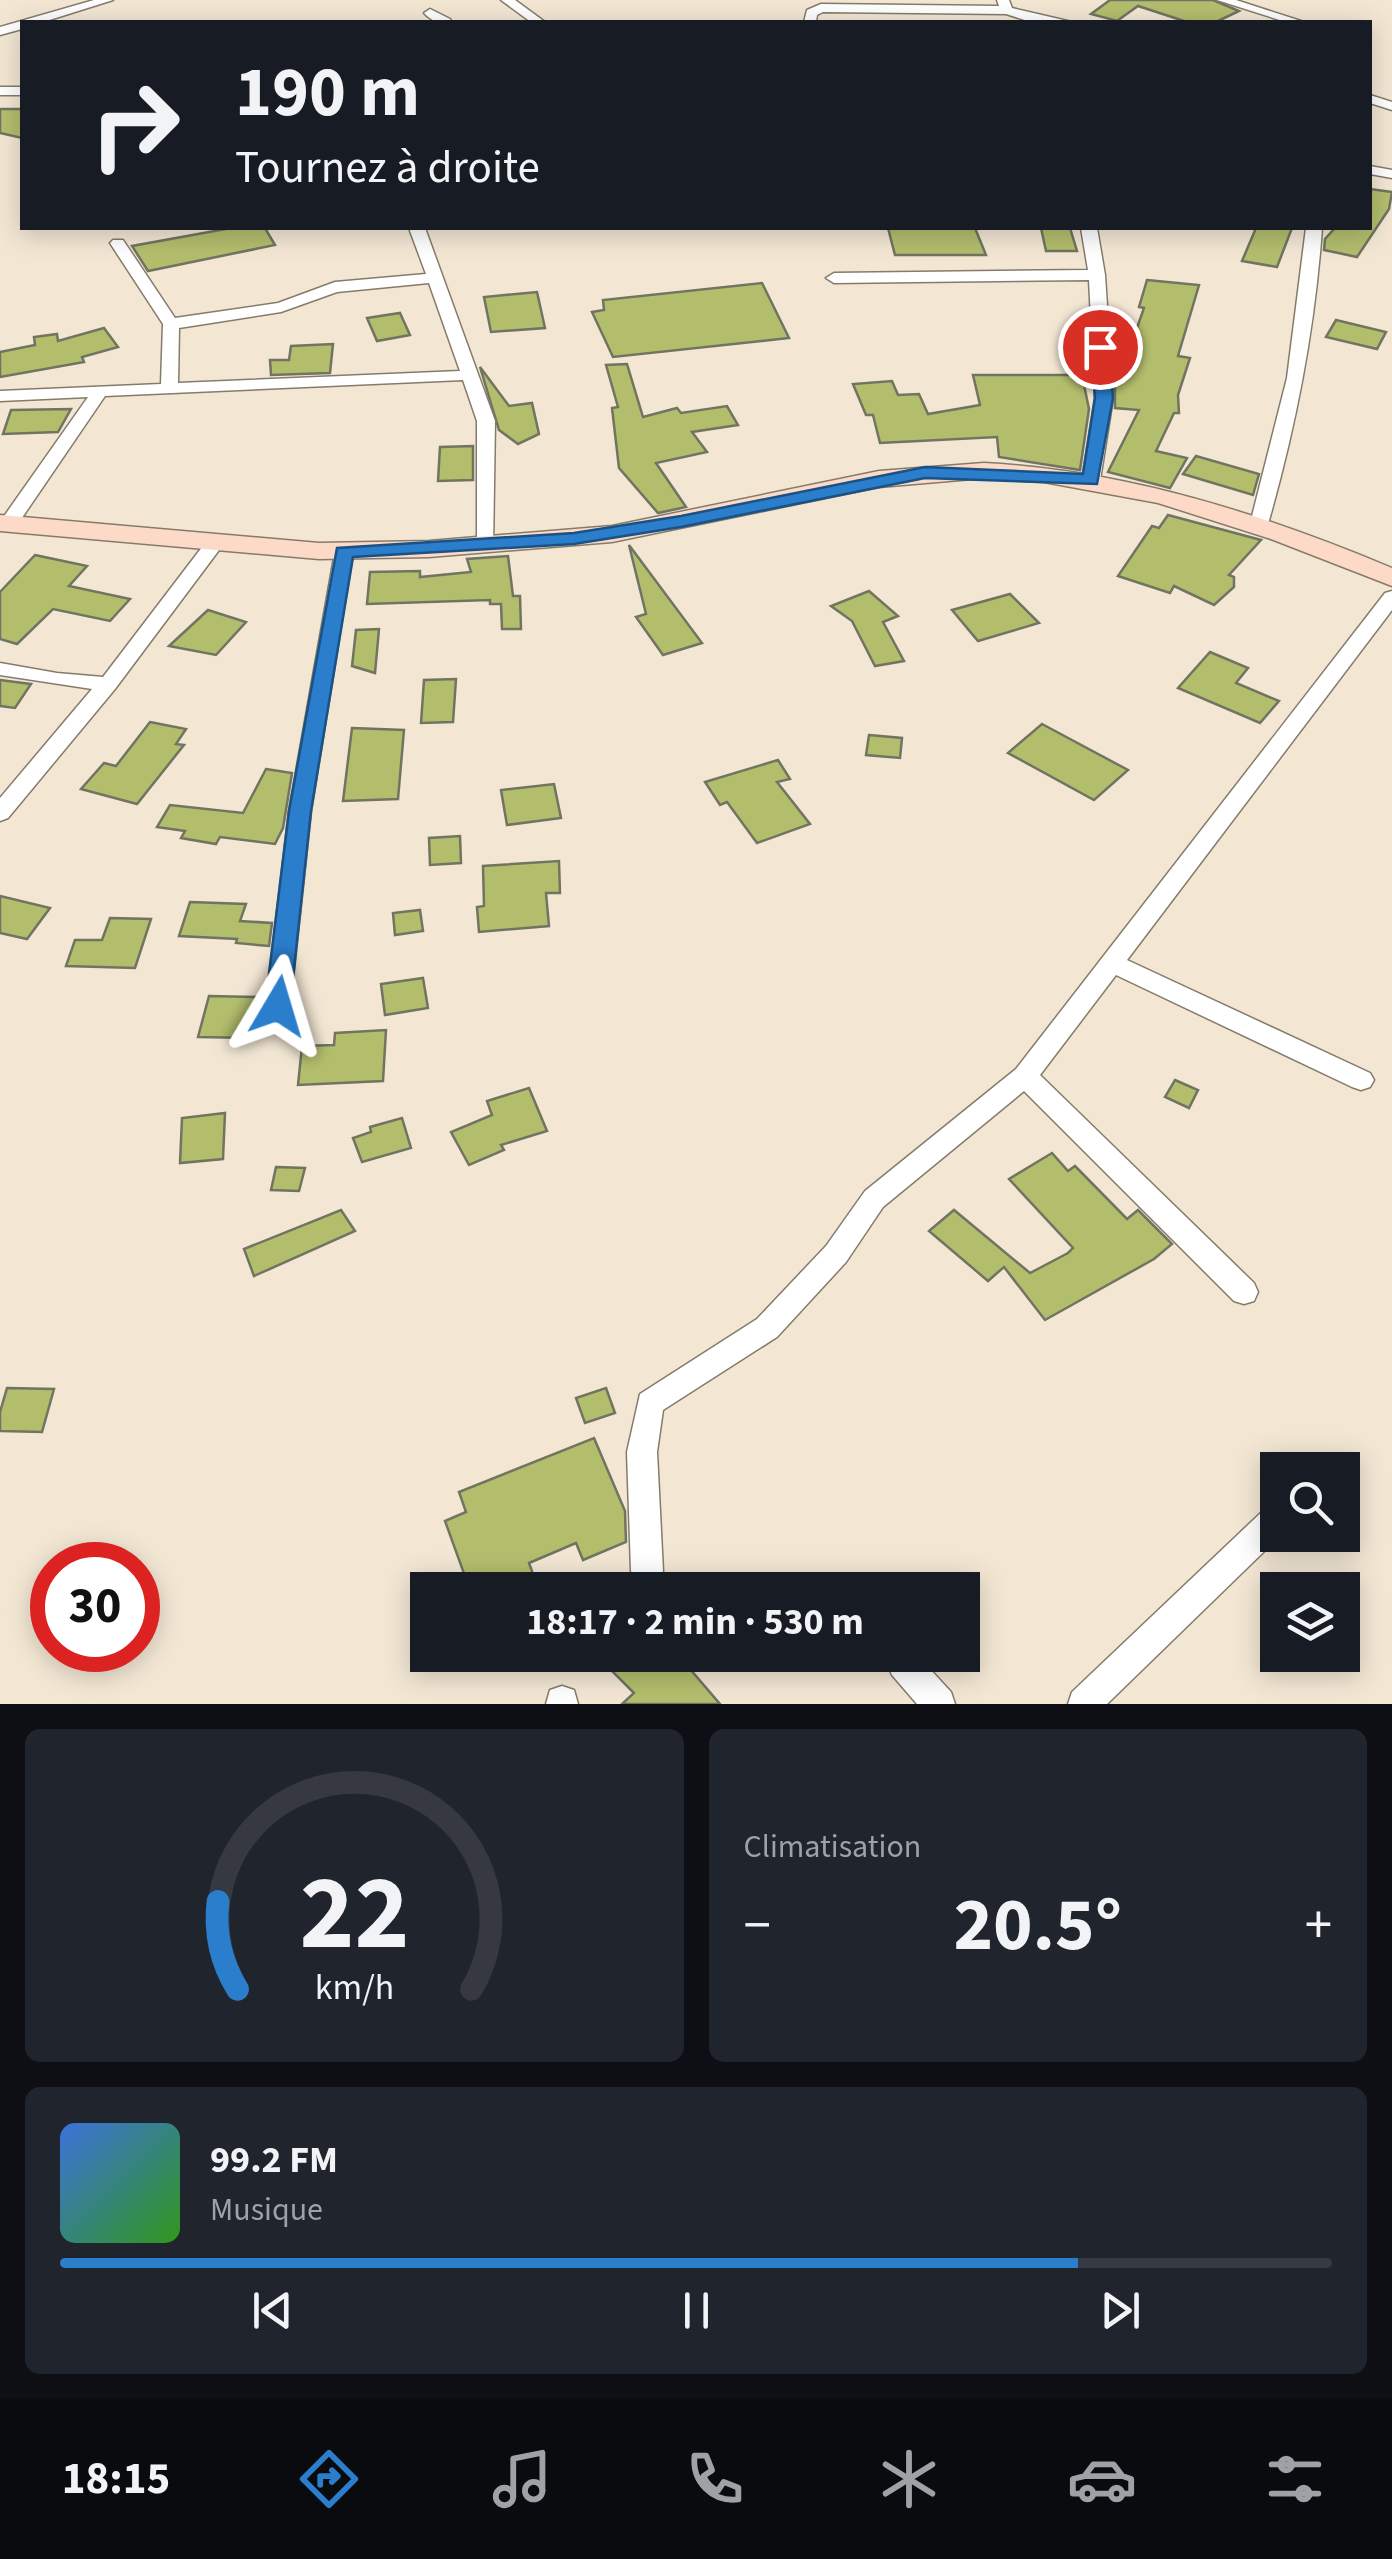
<!DOCTYPE html>
<html lang="fr">
<meta charset="utf-8">
<style>
:root{--surface:#171b24;--page:#20242c;--text:#f1f3f6;--muted:#9ea1a6;--line:#363941;--accent:#2a7ecc}
body{margin:0;font-family:"Source Sans 3",sans-serif;background:var(--page);color:var(--text);height:100vh;display:flex;flex-direction:column;font-size:38px;white-space:nowrap}
*{box-sizing:border-box;margin:0}
p{font-size:32px;color:var(--muted)}
.icon{flex:none;width:55px;height:55px;fill:none;stroke:currentColor;stroke-width:2;stroke-linecap:round;stroke-linejoin:round}
.map{position:relative;height:1704px;overflow:hidden}
.drawer{display:flex;flex-direction:column;gap:25px;padding:25px;background:#0d0f14;flex:1}
.drawer>*{flex:none}
.top-card{position:absolute;left:20px;top:20px;width:1352px;height:210px;border-radius:0px;box-shadow:0 5px 25px #0003;background:#171b24;color:var(--text);overflow:hidden}
.buttons{position:absolute;left:1260px;top:1452px;display:grid;gap:20px}
.buttons a{display:grid;place-items:center;width:100px;height:100px;border-radius:0px;background:var(--surface);box-shadow:0 5px 25px #0003;font-size:50px}
.speed{position:absolute;left:30px;top:1542px;display:flex;gap:20px;font-size:50px;font-weight:700;text-align:center}
.speed>*{display:grid;place-content:center;width:130px;height:130px;border-radius:50%;background:var(--surface);box-shadow:0 5px 25px #0003;line-height:1}
.speed .limit{border:15px solid #d22;background:#fff;color:#111}
.pin{position:absolute;display:grid;place-items:center;width:85px;height:85px;color:#fff;margin:-42px;border:5px solid #fff;border-radius:50%;box-shadow:0 2px 10px #0007}
.me{position:absolute;width:110px;margin:-55px;rotate:7deg;stroke-linejoin:round;filter:drop-shadow(0 0 8px #0008)}
.turn{display:flex;align-items:center;gap:35px;height:210px;padding:0 50px;font-size:45px}
.turn .icon{width:130px;height:130px;stroke-width:2.5}
.turn b{display:block;font-size:70px;line-height:85px}
.big{font-size:75px;font-weight:700;line-height:1.1}
.drawer .tile{flex:1;display:flex;flex-direction:column;justify-content:center;gap:15px;min-width:0;padding:0 35px;border-radius:15px;background:var(--page)}
.drawer .dial{align-items:center;gap:0}
.dial svg{height:260px;overflow:visible;fill:none;stroke:var(--line);stroke-width:7;stroke-linecap:round;text-anchor:middle}
.dial text{fill:var(--text);stroke:none}
.song{display:flex;align-items:center;gap:30px}
.cover{width:120px;height:120px;border-radius:15px;background:linear-gradient(135deg,hsl(220 70% 55%),hsl(110 70% 35%))}
.played{height:10px;border-radius:5px;background:linear-gradient(90deg,var(--accent) 80%,var(--line) 80%)}
.keys{display:flex;justify-content:space-around;direction:ltr}
.heat{display:flex;justify-content:space-between;align-items:center;font-size:55px;direction:ltr}
.drawer .tiles{flex:1;display:grid;gap:25px;grid-template-columns:1fr 1fr}
.tile:last-child{grid-column:span 2}
.trip{position:absolute;left:410px;top:1572px;width:570px;height:100px;border-radius:0px;background:var(--surface);box-shadow:0 5px 25px #0003;font-weight:700;line-height:100px;text-align:center}
.menu{display:flex;height:160px;justify-content:space-around;align-items:center;background:#090b0e;color:var(--muted)}
.menu .icon{width:70px;height:70px}
.menu .current{color:var(--accent)}
.menu b{font-size:45px;color:var(--text)}
.map>svg:first-child{display:block}
.building{fill:#b3be6d;stroke:#717461;stroke-width:2.5}
.lines{fill:none;stroke-linecap:round;stroke-linejoin:round}
.street-casing{stroke:#857b6a;stroke-width:3}
.secondary-casing{stroke:#857b6a;stroke-width:3}
.street{fill:#fff;fill-rule:evenodd}
.secondary{fill:#fcdac7;fill-rule:evenodd}
.route{fill:#2a7ecc;stroke:#1b5285;stroke-width:2.5}
</style>
<div class="map">
<svg width="1392" height="1704" viewBox="0 0 1392 1704">
<rect width="100%" height="100%" fill="#f3e7d4"/>
<!-- building -->
<g class="building">
<polygon points="1110,0 1213,0 1239,11 1216,22 1187,22 1138,6 1117,21 1091,14"/>
<polygon points="0,109 22,109 22,138 0,133"/>
<polygon points="1370,189 1392,192 1389,209 1357,257 1324,250 1325,239 1335,228 1370,228"/>
<polygon points="231,228 265,228 275,245 148,271 132,246"/>
<polygon points="888,228 975,228 986,255 895,255"/>
<polygon points="1041,228 1070,228 1077,251 1046,251"/>
<polygon points="1256,228 1292,228 1277,267 1242,261"/>
<polygon points="1147,280 1199,285 1178,356 1190,358 1178,395 1179,413 1174,413 1156,451 1187,458 1170,488 1108,472 1139,410 1115,408 1115,366 1120,346 1130,348 1144,308 1139,307"/>
<polygon points="762,283 789,338 613,357 592,312 604,310 603,300"/>
<polygon points="537,292 545,328 491,332 484,297"/>
<polygon points="400,313 410,335 377,341 367,318"/>
<polygon points="1336,320 1386,332 1377,349 1326,337"/>
<polygon points="104,328 118,347 82,357 84,362 0,377 0,352 35,345 34,337 57,334 58,341"/>
<polygon points="333,344 330,373 271,375 270,360 289,360 291,346"/>
<polygon points="627,364 643,417 677,408 681,413 727,406 738,425 692,432 707,452 656,463 686,507 658,513 619,468 612,408 618,407 606,365"/>
<polygon points="480,367 509,406 532,403 539,434 518,444 499,430"/>
<polygon points="973,375 1082,375 1089,409 1080,470 999,457 997,437 880,443 873,415 866,415 853,384 892,381 898,395 919,394 928,414 980,405"/>
<polygon points="71,409 58,432 3,434 11,410"/>
<polygon points="473,446 473,480 438,481 440,447"/>
<polygon points="1196,456 1259,474 1253,495 1183,474"/>
<polygon points="1168,515 1261,540 1229,575 1234,577 1234,587 1214,605 1174,586 1170,593 1118,576 1152,526 1159,528"/>
<polygon points="629,545 702,643 663,655 636,617 646,614"/>
<polygon points="35,555 87,566 69,586 130,599 110,621 53,609 17,644 0,639 0,592"/>
<polygon points="508,556 513,596 520,596 521,629 502,629 501,604 490,604 490,600 367,604 370,572 420,571 420,577 471,572 467,559"/>
<polygon points="869,591 898,616 883,622 904,661 875,666 852,621 831,606"/>
<polygon points="1010,594 1039,623 978,641 952,610"/>
<polygon points="208,610 246,622 216,655 169,646"/>
<polygon points="379,629 375,673 352,666 356,630"/>
<polygon points="1210,652 1248,668 1236,683 1279,701 1260,723 1178,688"/>
<polygon points="456,679 453,722 421,723 424,680"/>
<polygon points="0,680 31,684 15,708 0,706"/>
<polygon points="150,722 186,729 176,744 184,745 137,804 81,789 104,763 116,766"/>
<polygon points="1042,724 1128,770 1094,800 1008,753"/>
<polygon points="352,728 404,730 398,799 343,801"/>
<polygon points="869,735 902,738 900,758 866,755"/>
<polygon points="778,760 790,779 777,782 810,824 757,843 727,802 720,805 705,782"/>
<polygon points="266,769 292,773 283,828 275,844 220,837 216,844 181,838 185,831 157,827 170,805 243,813"/>
<polygon points="554,784 561,818 507,825 501,790"/>
<polygon points="460,836 461,863 430,865 429,838"/>
<polygon points="559,861 560,893 546,893 549,926 479,932 477,907 484,906 483,866"/>
<polygon points="0,896 50,908 27,939 0,933"/>
<polygon points="190,902 246,904 240,921 272,923 269,946 236,943 237,939 179,936"/>
<polygon points="420,910 423,931 395,935 393,913"/>
<polygon points="110,918 151,919 135,968 66,966 75,940 102,940"/>
<polygon points="423,978 428,1008 385,1015 381,984"/>
<polygon points="209,996 261,997 251,1038 198,1037"/>
<polygon points="386,1030 383,1081 298,1085 302,1046 334,1045 335,1033"/>
<polygon points="1175,1080 1198,1090 1189,1108 1165,1097"/>
<polygon points="529,1088 547,1131 501,1145 504,1150 469,1165 451,1132 492,1115 487,1101"/>
<polygon points="225,1113 223,1159 180,1163 182,1118"/>
<polygon points="402,1118 411,1148 362,1162 353,1138 371,1132 370,1127"/>
<polygon points="1052,1153 1068,1171 1075,1166 1127,1219 1138,1210 1172,1244 1154,1259 1045,1320 1004,1267 988,1281 929,1231 954,1210 1030,1273 1068,1253 1073,1248 1009,1179"/>
<polygon points="276,1167 305,1168 299,1191 271,1190"/>
<polygon points="341,1210 355,1231 254,1276 244,1249"/>
<polygon points="7,1388 54,1389 42,1432 0,1431 0,1412"/>
<polygon points="606,1388 615,1413 585,1423 576,1398"/>
<polygon points="594,1438 625,1511 626,1542 583,1560 576,1543 529,1563 533,1574 494,1590 470,1590 445,1521 466,1512 459,1492"/>
<polygon points="596,1655 650,1655 663,1668 678,1655 720,1704 622,1704 634,1693"/>
</g>
<g class="lines">
<!-- street casing -->
<g class="street-casing">
<g id="street">
<polygon points="94,0 113,0 43,22 22,22 22,29 0,35 0,27"/>
<polygon points="501,0 515,0 545,22 531,22"/>
<polygon points="997,0 1009,0 1012,8 1072,22 1031,22 1006,14 823,12 817,15 816,22 804,22 807,10 821,4 999,6"/>
<polygon points="1217,0 1236,0 1304,22 1286,22"/>
<path d="M430,9L450,19L452,22C441,23 432,22 424,13Z"/>
<rect x="0" y="87" width="22" height="8"/>
<polygon points="1370,95 1392,102 1392,110 1370,103"/>
<polygon points="1370,166 1392,170 1392,178 1370,174"/>
<path d="M409,228H425L495,421L493,550H479L477,546V421L463,380L105,396L15,528H1L0,522L88,397L0,401V391L161,384L163,324L110,243L113,240H123L175,318L278,303L335,282L426,274ZM429,283L460,371L178,383L179,328L281,312L337,292Z"/>
<polygon points="1081,228 1097,228 1105,275 1113,398 1100,480 1091,485 1082,480 1095,398 1089,280 834,283 826,278 834,273 1088,270"/>
<path d="M1306,228H1322C1315,329 1296,426 1268,524L1259,530L1250,524L1287,378Z"/>
<polygon points="216,536 225,542 115,689 8,818 0,821 0,798 92,689 0,675 0,663 57,673 103,677 209,538"/>
<polygon points="344,546 353,552 311,811 290,1006 287,1013 269,1013 266,1006 289,811 335,552"/>
<polygon points="1392,591 1392,610 1127,960 1370,1073 1374,1080 1370,1087 1361,1090 1352,1087 1116,975 1040,1075 1254,1283 1258,1292 1254,1301 1244,1304 1234,1301 1024,1091 883,1207 846,1262 777,1337 663,1410 657,1452 663,1571 658,1582 647,1586 636,1582 631,1571 627,1452 640,1394 757,1319 826,1246 865,1191 1016,1069 1385,593"/>
<polygon points="1278,1503 1278,1535 1281,1535 1107,1704 1068,1704 1072,1692 1267,1507"/>
<polygon points="891,1655 917,1655 951,1692 955,1704 917,1704 892,1675 887,1664"/>
<polygon points="562,1686 574,1690 578,1704 546,1704 550,1690"/>
</g>
</g>
<!-- secondary casing -->
<g class="secondary-casing">
<path id="secondary" d="M984,463C1128,471 1260,513 1392,568V586L1271,539L1158,503L1044,482L984,478L879,487L612,542L429,557L319,559L0,531V515L319,543L429,541L612,526L879,471Z"/>
</g>
<!-- street -->
<use href="#street" class="street"/>
<!-- secondary -->
<use href="#secondary" class="secondary"/>
</g>
<!-- route -->
<polygon class="route" points="1100,342 1108,347 1113,398 1097,484 925,478 681,527 574,544 353,557 311,811 290,1006 286,1013 269,1013 265,1006 289,811 337,548 574,533 681,516 925,467 1083,474 1095,398 1092,347"/>
</svg>
<div class="buttons">
<a><svg class="icon" aria-label="search" viewBox="0 0 24 24"><circle cx="10" cy="10" r="6"/><path d="M15 15l6 6"/></svg></a>
<a><svg class="icon" aria-label="layers" viewBox="0 0 24 24"><path d="M12 4l9 5-9 5-9-5zM3 14l9 5 9-5"/></svg></a>
</div>
<div class="speed"><div class="limit">30</div></div>
<div class="pin" style="left:1100px;top:347px;background:#d93025"><svg class="icon" aria-label="arrive" viewBox="0 0 24 24"><path d="M6 21V4h12l-3 4 3 4H6"/></svg></div>
<svg class="me" style="left:278px;top:1006px" viewBox="-20 -20 40 40"><path d="M0-17L14 15 0 8-14 15z" fill="#2a7ecc" stroke="#fff" stroke-width="4"/></svg>
<div class="trip">18:17 · 2 min · 530 m</div>
<div class="top-card">
<div class="turn"><svg class="icon" aria-label="right" viewBox="0 0 24 24"><path d="M7 20v-9h11M14 6l5 5-5 5"/></svg><div><b>190 m</b>Tournez à droite</div></div>
</div>
</div>
<section class="drawer">
<div class="tiles">
<div class="tile dial"><svg viewBox="0 0 100 80">
<path d="M14 69A42 42 0 1 1 86 69"/>
<path d="M14 69A42 42 0 0 1 8 42" stroke="#2a7ecc"/>
<text x="50" y="56" font-size="32" font-weight="700">22</text>
<text x="50" y="72" font-size="11">km/h</text>
</svg></div>
<div class="tile"><p>Climatisation</p>
<div class="heat"><a>−</a><b class="big">20.5°</b><a>+</a></div>
</div>
<div class="tile">
<div class="song"><i class="cover"></i><div><b>99.2 FM</b><p>Musique</p></div></div>
<div class="played"></div>
<div class="keys"><svg class="icon" aria-label="previous" viewBox="0 0 24 24"><path d="M18 5L8 12l10 7zM5 5v14"/></svg><svg class="icon" aria-label="pause" viewBox="0 0 24 24"><path d="M8 5v14M16 5v14"/></svg><svg class="icon" aria-label="next" viewBox="0 0 24 24"><path d="M6 5l10 7-10 7zM19 5v14"/></svg></div>
</div>
</div>
</section>
<nav class="menu">
<b>18:15</b>
<svg class="icon current" aria-label="directions" viewBox="0 0 24 24"><path d="M12 3l9 9-9 9-9-9zM9 14v-3h6M13 9l2 2-2 2"/></svg>
<svg class="icon" aria-label="music" viewBox="0 0 24 24"><path d="M9 18V5l10-2v13"/><circle cx="6" cy="18" r="3"/><circle cx="16" cy="16" r="3"/></svg>
<svg class="icon" aria-label="phone" viewBox="0 0 24 24"><path d="M5 4h4l2 5-3 2q2 4 5 5l2-3 5 2v4C11 20 4 13 5 4z"/></svg>
<svg class="icon" aria-label="climate" viewBox="0 0 24 24"><path d="M12 3v18M4 7l16 10M4 17L20 7"/></svg>
<svg class="icon" aria-label="car" viewBox="0 0 24 24"><path d="M5 17H2v-5l4-1 3-4h7l3 4 3 1v5h-3M9 17h6M6 11h13"/><circle cx="7" cy="17" r="2"/><circle cx="17" cy="17" r="2"/></svg>
<svg class="icon" aria-label="filters" viewBox="0 0 24 24"><path d="M4 7h16M4 17h16"/><circle cx="9" cy="7" r="2"/><circle cx="15" cy="17" r="2"/></svg>
</nav>
